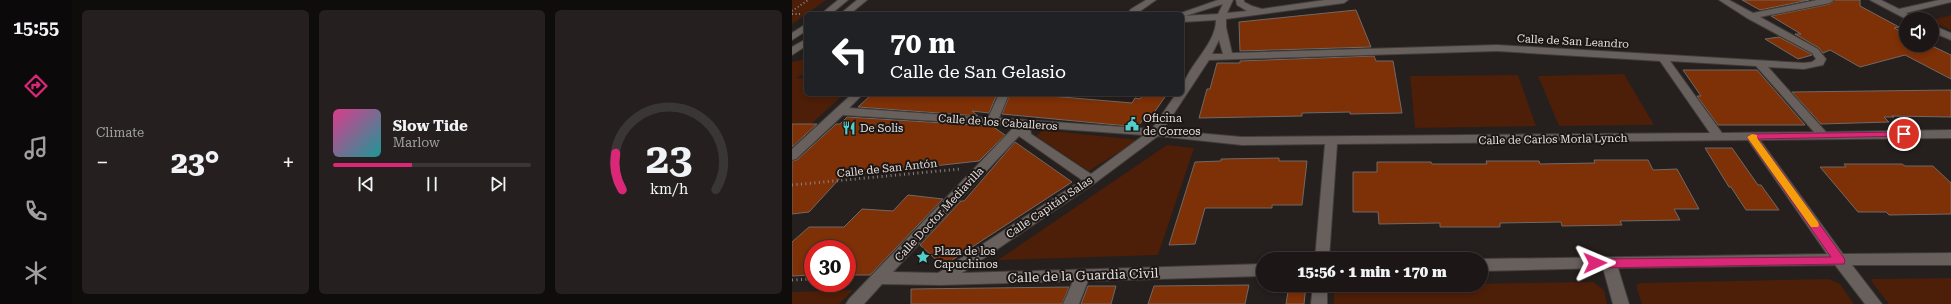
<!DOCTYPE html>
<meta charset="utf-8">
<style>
:root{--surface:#1c1716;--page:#25201f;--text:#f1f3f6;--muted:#a09fa1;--line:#3a3635;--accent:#db2777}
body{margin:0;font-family:"Roboto Serif",serif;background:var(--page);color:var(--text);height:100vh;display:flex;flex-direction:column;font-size:15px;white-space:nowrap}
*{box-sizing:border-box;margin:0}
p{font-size:13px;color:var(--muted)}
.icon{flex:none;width:22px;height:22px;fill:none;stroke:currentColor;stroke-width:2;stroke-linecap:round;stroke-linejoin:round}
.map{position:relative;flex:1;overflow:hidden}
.sheet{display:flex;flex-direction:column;gap:10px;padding:10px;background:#0f0d0c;width:720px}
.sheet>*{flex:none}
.hud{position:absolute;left:12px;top:12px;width:380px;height:84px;border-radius:6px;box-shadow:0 2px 6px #0003,0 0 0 1px var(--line);background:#202124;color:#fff;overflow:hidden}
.fabs{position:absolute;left:1107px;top:12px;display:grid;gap:8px}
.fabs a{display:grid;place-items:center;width:40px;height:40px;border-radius:50%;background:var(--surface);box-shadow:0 2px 6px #0003,0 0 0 1px var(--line);font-size:20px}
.speed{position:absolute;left:12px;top:240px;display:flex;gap:8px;font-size:20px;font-weight:700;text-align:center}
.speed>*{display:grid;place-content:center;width:52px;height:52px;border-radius:50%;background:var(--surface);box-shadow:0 2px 6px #0003,0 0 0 1px var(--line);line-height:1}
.speed .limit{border:6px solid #d22;background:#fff;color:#111}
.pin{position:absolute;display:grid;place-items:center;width:34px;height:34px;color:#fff;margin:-17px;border:2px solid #fff;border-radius:50%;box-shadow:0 1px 4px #0007}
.me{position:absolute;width:44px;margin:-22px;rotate:89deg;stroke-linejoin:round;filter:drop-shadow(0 0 3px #0008)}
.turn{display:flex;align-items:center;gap:14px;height:84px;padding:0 20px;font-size:18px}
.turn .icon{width:52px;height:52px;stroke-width:2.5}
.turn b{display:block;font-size:28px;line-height:34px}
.big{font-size:30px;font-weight:800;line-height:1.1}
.sheet .card{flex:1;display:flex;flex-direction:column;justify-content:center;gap:6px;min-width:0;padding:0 14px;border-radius:6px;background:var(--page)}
.sheet .dial{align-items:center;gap:0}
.dial svg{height:104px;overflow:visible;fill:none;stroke:var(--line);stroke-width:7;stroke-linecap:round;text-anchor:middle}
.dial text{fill:var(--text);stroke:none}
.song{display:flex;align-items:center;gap:12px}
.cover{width:48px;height:48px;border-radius:6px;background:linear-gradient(135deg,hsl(330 70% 55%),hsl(180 70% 35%))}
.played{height:4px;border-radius:2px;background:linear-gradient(90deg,var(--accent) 40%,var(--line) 40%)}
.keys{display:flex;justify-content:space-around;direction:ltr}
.heat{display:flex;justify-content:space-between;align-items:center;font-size:22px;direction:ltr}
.sheet .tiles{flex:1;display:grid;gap:10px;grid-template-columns:repeat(3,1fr)}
.trip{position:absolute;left:464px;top:252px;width:232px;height:40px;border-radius:20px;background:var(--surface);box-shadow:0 2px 6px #0003,0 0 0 1px var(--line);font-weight:800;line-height:40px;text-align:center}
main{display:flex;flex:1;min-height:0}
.tabs{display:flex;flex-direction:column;width:72px;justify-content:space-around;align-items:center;background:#0b0909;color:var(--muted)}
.tabs .icon{width:28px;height:28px}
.tabs .on{color:var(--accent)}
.tabs b{font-size:18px;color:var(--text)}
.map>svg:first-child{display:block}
.green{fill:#4d1e08}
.building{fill:#7e3006;stroke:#706966}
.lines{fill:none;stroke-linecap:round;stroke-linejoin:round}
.minor-casing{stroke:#413d3b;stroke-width:2}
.path-far1{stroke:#888381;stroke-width:2;stroke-dasharray:1 2.5;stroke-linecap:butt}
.path{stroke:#888381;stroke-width:3;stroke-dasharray:1 3.5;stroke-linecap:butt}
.minor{fill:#67605d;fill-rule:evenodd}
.route{fill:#db2777;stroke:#8e194d}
.slow{fill:#f59e0b}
.labels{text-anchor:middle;stroke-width:4;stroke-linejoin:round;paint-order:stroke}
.street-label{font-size:11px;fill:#e4e0de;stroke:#1c1614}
.poi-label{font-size:11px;fill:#e4e0de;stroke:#1c1614;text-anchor:start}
.near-street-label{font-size:13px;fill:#e4e0de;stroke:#1c1614}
</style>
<main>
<nav class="tabs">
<b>15:55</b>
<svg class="icon on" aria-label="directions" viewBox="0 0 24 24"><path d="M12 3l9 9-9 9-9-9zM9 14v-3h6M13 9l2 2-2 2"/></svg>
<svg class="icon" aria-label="music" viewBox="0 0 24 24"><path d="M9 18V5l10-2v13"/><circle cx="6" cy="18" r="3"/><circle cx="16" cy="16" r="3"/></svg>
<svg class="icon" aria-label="phone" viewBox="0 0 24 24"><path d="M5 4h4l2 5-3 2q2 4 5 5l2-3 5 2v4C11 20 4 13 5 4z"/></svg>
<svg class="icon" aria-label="climate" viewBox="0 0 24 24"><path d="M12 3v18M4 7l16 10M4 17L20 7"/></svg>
</nav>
<section class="sheet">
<div class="tiles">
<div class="card"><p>Climate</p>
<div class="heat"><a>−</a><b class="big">23°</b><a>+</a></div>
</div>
<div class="card">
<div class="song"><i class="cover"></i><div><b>Slow Tide</b><p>Marlow</p></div></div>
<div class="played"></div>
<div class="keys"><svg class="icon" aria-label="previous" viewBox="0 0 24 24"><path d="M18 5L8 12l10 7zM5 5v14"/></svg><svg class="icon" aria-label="pause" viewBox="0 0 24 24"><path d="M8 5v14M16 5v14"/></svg><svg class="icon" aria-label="next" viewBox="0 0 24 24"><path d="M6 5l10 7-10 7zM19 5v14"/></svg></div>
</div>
<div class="card dial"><svg viewBox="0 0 100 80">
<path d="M14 69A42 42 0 1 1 86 69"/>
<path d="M14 69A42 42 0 0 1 9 41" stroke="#db2777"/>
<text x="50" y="56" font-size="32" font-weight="700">23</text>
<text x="50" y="72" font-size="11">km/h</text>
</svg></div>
</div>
</section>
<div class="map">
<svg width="1159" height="304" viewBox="0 0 1159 304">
<rect width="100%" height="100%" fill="#251f1d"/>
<!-- green -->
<g class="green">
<polygon points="0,0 34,0 0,24"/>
<polygon points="1159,15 1159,30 1140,22 1140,20"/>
<polygon points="14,59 14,73 4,78 14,79 14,94 52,94 19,124 0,124 0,62"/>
<polygon points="832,74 862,125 767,126 746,76"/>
<polygon points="726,75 744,126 623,128 618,76"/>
<polygon points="251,130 346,140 297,171 244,136"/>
<polygon points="375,145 402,148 366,255 206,260"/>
<polygon points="1159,278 1159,304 1097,304 1079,281 1081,279"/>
<polygon points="1037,279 1048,284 1062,304 850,304 844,286 848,283"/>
<polygon points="801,282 812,290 815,304 542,304 542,291 548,286"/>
<polygon points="61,290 47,304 0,304 0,292"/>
</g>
<!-- building -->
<g class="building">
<polygon points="950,0 1017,0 968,10"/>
<polygon points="1043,0 1068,0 1068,6 1107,27 1102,28 1114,34 1114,45 1138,45 1159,55 1159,79 1113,55 1068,67 1038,50 1031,53 1027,48 1003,34 1009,34 979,16 1038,4"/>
<polygon points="564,10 579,47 448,51 447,22"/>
<polygon points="987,37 1019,54 1020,55 1006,59 973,39"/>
<polygon points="582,56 584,61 601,61 610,113 558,114 558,112 510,113 510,116 407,118 415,89 418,89 425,63 448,63 448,61"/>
<polygon points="891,70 965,70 1013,125 926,125 905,96 909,96"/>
<polygon points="1159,90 1159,117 1100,116 1102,117 1092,117 1097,122 1029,124 1000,92"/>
<polygon points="80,94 205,94 197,113 180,111 186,116 66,107"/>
<polygon points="218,94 259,94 258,96 340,103 343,98 348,99 351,94 375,94 357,120 351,119 346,127 210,114"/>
<polygon points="55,117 200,126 213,135 187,161 50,176 17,212 0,214 0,161 5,160 44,124 48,124"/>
<polygon points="0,124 25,124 0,147"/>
<polygon points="223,142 280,182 151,266 128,245 169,201 172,201"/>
<polygon points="913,148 940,148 966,185 969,185 987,210 954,210 939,187 937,187"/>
<polygon points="487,158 487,161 515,161 510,205 480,205 480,208 413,208 403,244 377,245 403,162 429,161 429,159"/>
<polygon points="802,160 856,160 861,170 885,169 907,209 882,209 888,220 828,221 830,225 770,226 769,222 708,223 708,227 648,227 648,223 587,224 586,212 561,212 561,172 585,172 585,162 639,162 640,164 695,164 694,161 747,161 748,164 803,163"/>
<polygon points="1052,164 1110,164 1113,166 1141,166 1159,183 1159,214 1097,215 1094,212 1066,212 1028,167 1054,167"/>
<polygon points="116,195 151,199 78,275 55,275 55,249 21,249 21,275 0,276 0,242 17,227 52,227 70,209 101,211"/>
<polygon points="457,285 453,304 356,304 362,286"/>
<polygon points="497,285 514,285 512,304 494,304"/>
<polygon points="296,286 324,286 319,304 289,304"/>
<polygon points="277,287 270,304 119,304 119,289"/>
</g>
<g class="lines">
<!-- minor casing -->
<g class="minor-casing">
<g id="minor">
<polygon points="46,0 56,0 39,14 29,14"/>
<polygon points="65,0 75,0 58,14 48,14"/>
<polygon points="354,0 364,0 344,14 335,14 339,9"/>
<path d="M426,0H441L435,13L455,11L445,5L444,0H452V2L460,6L470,9L533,0H556L552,3L434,19V27L440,53L705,45L1012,63L1020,62L1024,59L1020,53L955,18L927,0H937L961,13L1025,0H1042L1038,3L968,17L1026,49L1034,59L1031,65L1012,69L976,67L1034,132L1159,130V138L968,140L1051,254L1159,253V265H1060L1090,304H1073L1043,265L826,268L837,304H821L811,268L689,271V259L1035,254L956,140L545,144L537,259H523L533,144L450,145L366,136L303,183L170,273L471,264V276L296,281L287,304H271L281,281L149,285L90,284L72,304H54L57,299L223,126L51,115L4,159L0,160V149L60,94H71L57,108L196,118L207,94H217L207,118L360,129L384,94H390C390,69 424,47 424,20L390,22V16L426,14L431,4L393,16L389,13ZM427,40L431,54H420ZM705,51L868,61L918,133L450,137L371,130L417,60ZM878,61L964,66L1022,132L930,133ZM238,127L352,135L299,174L239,134ZM227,136L290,180L146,273L101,272Z"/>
<polygon points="1078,0 1089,0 1107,9 1147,0 1159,0 1159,2 1114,13 1125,19 1114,19"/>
<polygon points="14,24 14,31 0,40 0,33"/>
<polygon points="1140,25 1159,33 1159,40 1140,32"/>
<polygon points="14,39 14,46 0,55 0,47"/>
<polygon points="521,285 535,285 535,304 519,304"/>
</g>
</g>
<!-- path-far1 -->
<g class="path-far1">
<polyline points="0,11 16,0"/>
<polyline points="0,14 9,14"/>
</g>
<!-- path -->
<g class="path">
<polyline points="0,185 168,169"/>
<polyline points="55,279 62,279"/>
<polyline points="0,280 21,279"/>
</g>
<!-- minor -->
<use href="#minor" class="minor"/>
</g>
<!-- route -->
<polygon class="route" points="1112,132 1115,132 1115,136 966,139 1052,258 1053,261 1052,264 803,268 799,266 798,263 799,260 803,259 1039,257 955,137 960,134"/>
<!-- slow -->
<polygon class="slow" points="960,134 965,135 965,138 1026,222 1027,225 1026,227 1019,227 955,137"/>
<!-- icons -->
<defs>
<g id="civic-bare" transform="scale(1.08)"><path d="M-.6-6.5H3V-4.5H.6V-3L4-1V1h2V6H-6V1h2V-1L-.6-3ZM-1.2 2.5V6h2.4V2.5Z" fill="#53cdca" stroke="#1c1614" stroke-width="2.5" paint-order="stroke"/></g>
<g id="restaurant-bare" transform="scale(1.08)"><path d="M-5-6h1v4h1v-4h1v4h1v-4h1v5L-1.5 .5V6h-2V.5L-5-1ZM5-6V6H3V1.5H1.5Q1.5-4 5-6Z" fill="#53cdca" stroke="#1c1614" stroke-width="2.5" paint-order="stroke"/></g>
<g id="sight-bare" transform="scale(1.08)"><path d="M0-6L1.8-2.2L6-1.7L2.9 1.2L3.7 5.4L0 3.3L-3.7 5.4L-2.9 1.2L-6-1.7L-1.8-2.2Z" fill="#53cdca" stroke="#1c1614" stroke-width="2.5" paint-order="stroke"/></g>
</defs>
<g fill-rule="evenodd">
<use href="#civic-bare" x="340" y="124"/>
<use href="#restaurant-bare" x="57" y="128"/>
<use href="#sight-bare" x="131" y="257"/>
</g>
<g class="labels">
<!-- street labels -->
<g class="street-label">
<text transform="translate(781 41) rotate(3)" y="4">Calle de San Leandro</text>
<text transform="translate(206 122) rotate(4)" y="4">Calle de los Caballeros</text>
<text transform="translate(761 139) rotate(-1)" y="4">Calle de Carlos Morla Lynch</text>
<text transform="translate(95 168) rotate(-6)" y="4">Calle de San Antón</text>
<text transform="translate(257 207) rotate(-34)" y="4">Calle Capitán Salas</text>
<text transform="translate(147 214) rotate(-47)" y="4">Calle Doctor Mediavilla</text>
</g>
<!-- poi labels -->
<g class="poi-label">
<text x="351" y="122">Oficina<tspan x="351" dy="13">de Correos</tspan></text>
<text x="68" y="132">De Solís</text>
<text x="142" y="255">Plaza de los<tspan x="142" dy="13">Capuchinos</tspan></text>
</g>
<!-- near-street labels -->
<g class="near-street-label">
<text transform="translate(291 275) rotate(-2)" y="5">Calle de la Guardia Civil</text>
</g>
</g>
</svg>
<div class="fabs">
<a><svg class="icon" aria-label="sound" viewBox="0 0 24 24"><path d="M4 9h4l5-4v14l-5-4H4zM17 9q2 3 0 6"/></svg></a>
</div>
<div class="speed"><div class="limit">30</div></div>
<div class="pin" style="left:1112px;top:134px;background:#d93025"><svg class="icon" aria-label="arrive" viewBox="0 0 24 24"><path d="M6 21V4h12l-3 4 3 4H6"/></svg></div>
<svg class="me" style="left:803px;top:263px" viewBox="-20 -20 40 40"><path d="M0-17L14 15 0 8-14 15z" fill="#db2777" stroke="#fff" stroke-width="4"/></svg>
<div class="trip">15:56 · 1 min · 170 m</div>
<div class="hud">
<div class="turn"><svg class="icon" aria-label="left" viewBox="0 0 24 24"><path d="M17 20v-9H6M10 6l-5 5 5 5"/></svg><div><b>70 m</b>Calle de San Gelasio</div></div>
</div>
</div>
</main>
